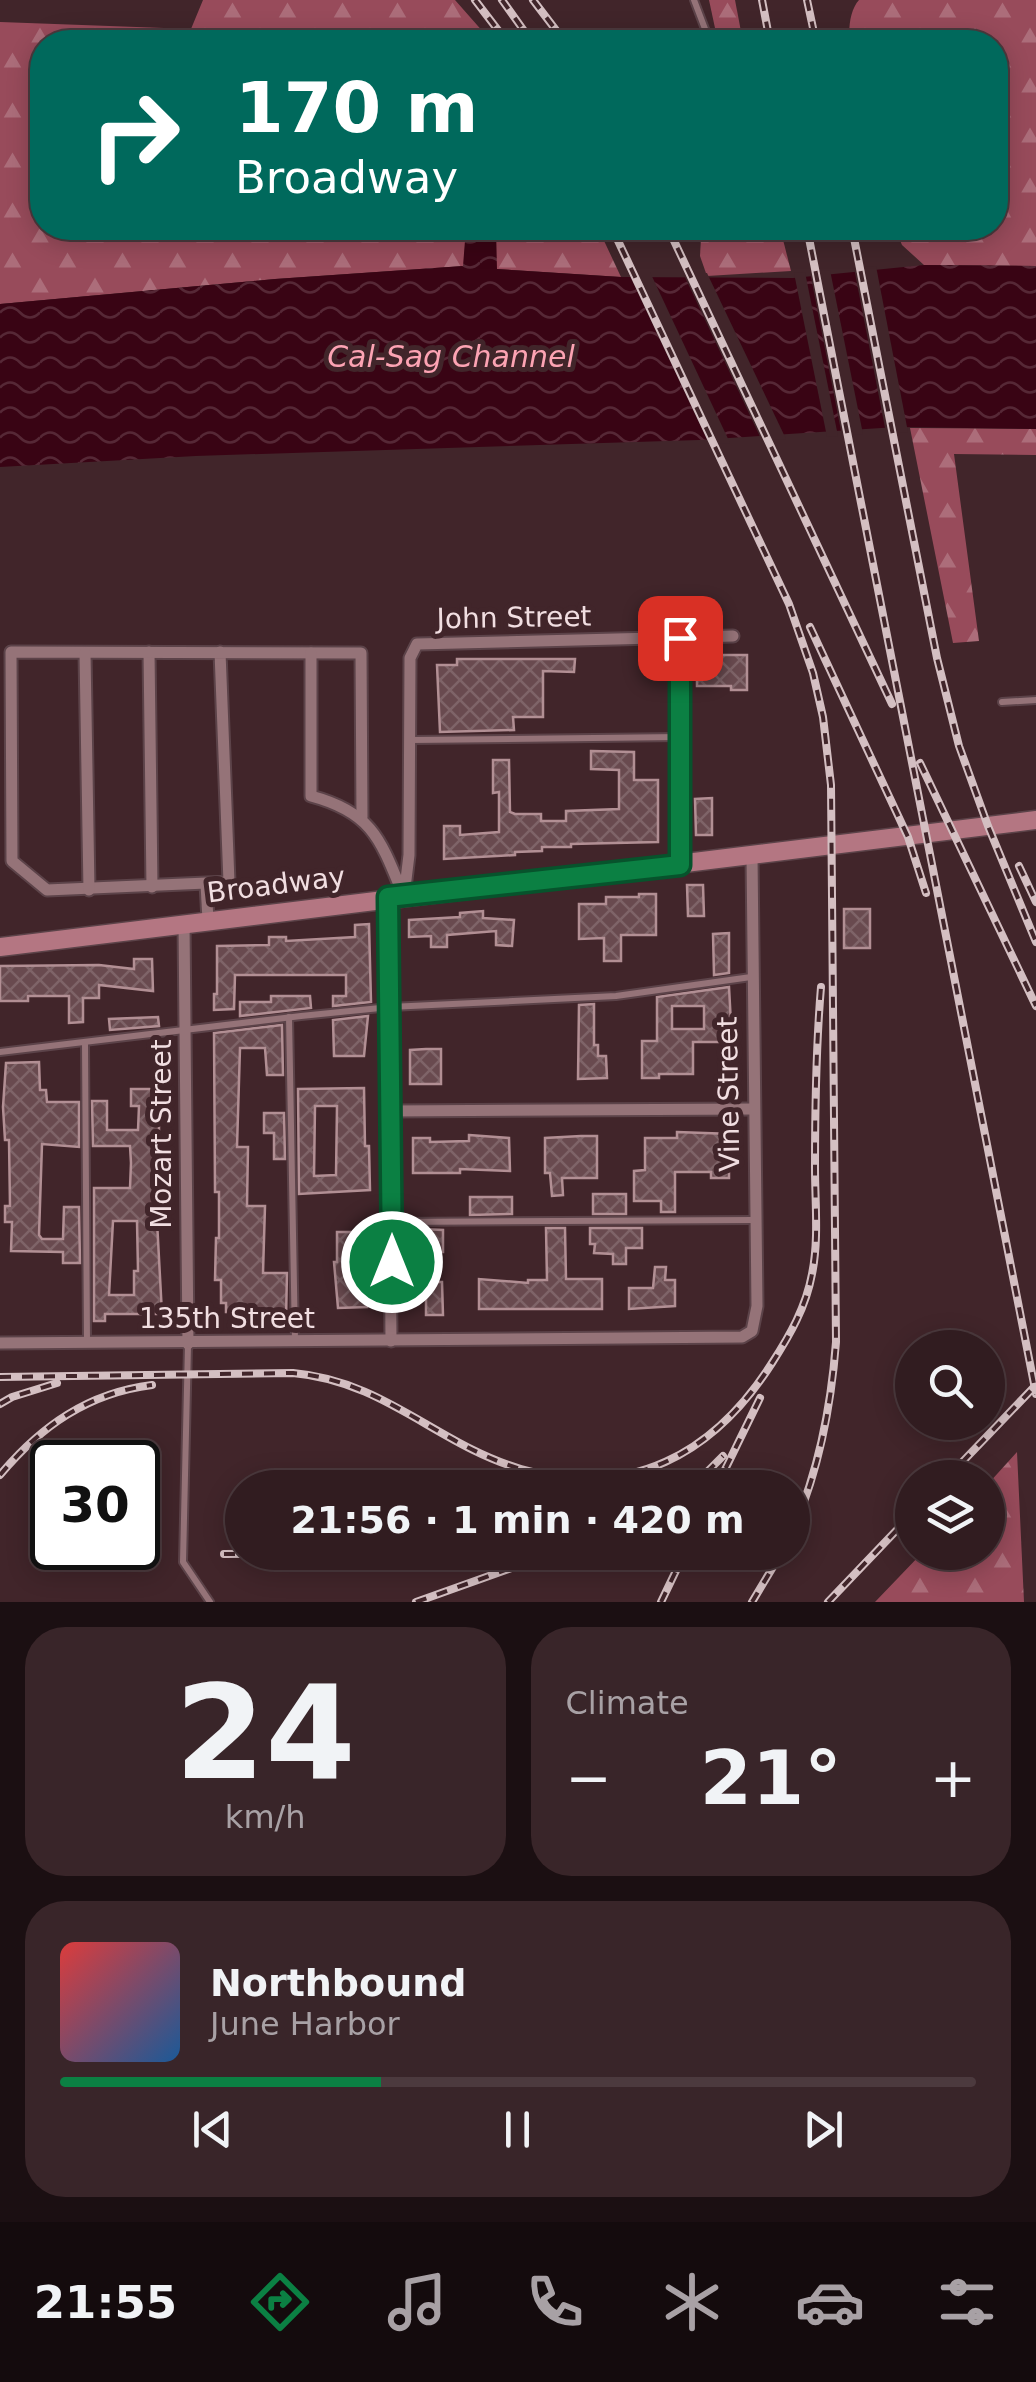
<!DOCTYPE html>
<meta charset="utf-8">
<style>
:root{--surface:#311c20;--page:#392529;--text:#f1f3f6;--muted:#a8a1a5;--line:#4c3a3e;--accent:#0b8043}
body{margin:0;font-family:"DejaVu Sans",sans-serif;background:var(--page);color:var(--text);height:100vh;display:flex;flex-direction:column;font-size:38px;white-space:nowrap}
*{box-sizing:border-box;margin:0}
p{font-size:32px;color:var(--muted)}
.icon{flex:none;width:55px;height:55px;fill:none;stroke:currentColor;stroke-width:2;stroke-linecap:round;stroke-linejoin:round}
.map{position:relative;height:1602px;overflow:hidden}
.panel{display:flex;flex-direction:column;gap:25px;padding:25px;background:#1b0f12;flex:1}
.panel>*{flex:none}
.hud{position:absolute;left:30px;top:30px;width:978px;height:210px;border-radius:40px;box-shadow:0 5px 25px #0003,0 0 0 2px var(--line);background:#00695c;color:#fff;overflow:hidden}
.fabs{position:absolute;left:895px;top:1330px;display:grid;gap:20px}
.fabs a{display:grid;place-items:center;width:110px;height:110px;border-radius:50%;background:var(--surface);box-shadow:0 5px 25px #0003,0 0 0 2px var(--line);font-size:50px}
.speed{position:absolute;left:30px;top:1440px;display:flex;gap:20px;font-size:50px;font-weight:700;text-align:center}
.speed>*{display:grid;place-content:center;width:130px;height:130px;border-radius:50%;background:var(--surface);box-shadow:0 5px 25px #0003,0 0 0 2px var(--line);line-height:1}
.speed .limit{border:5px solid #111;border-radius:15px;background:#fff;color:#111}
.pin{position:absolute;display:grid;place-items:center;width:85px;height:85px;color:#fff;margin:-42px;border-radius:20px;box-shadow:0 5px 15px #0006}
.me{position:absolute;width:110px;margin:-55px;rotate:0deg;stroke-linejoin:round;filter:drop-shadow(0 0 8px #0008)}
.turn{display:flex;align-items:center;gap:35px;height:210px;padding:0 40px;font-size:45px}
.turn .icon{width:130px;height:130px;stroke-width:2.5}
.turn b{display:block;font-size:70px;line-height:85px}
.big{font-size:75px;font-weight:700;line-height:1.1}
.panel .tile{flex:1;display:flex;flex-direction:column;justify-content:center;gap:15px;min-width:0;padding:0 35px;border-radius:40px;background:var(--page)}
.panel .dial{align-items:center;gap:0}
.dial b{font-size:130px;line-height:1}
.song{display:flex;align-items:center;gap:30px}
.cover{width:120px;height:120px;border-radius:15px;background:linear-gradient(135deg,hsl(0 70% 55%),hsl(210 70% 35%))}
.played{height:10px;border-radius:5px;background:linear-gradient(90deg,var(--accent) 35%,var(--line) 35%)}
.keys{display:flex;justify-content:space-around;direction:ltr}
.heat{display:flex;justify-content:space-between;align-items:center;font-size:55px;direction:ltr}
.panel .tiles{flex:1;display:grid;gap:25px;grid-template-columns:1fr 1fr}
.tile:last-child{grid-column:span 2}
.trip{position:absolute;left:225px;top:1470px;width:585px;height:100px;border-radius:50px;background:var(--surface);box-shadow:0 5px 25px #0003,0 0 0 2px var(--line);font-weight:700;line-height:100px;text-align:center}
.menu{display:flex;height:160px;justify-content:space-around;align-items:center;background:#140b0d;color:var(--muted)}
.menu .icon{width:70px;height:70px}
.menu .active{color:var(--accent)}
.menu b{font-size:45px;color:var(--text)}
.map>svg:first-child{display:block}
.forest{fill:url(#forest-firs)}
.water{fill:url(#water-waves)}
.pier{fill:#41252a}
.building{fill:url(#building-cross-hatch);stroke:#b28f94;stroke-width:2.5;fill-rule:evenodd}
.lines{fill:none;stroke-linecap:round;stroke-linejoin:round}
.lane-casing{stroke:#5c4349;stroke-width:10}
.street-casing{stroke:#5c4349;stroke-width:15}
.secondary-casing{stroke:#5c4349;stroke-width:21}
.lane{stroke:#957378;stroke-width:6}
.street{stroke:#957378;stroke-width:11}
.secondary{stroke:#b47682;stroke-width:18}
.rail-casing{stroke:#d4bfc2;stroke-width:8}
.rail{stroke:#41252a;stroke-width:4;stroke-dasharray:11;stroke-linecap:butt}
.route-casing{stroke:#07532c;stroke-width:25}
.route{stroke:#0b8043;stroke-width:18}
.labels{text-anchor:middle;stroke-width:10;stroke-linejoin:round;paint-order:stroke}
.street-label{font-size:28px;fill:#f1dee1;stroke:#41252a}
.water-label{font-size:30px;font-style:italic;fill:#fca3b3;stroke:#41252a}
</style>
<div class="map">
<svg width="1036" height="1602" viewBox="0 0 1036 1602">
<defs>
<pattern id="forest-firs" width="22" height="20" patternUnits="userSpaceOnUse" patternTransform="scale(2.5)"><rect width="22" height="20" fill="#984b5b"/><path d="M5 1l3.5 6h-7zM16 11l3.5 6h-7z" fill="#ac6d7a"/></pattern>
<pattern id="water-waves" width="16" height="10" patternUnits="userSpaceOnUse" patternTransform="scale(2.5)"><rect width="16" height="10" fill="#390414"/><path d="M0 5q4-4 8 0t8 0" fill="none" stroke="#562836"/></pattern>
<pattern id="building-cross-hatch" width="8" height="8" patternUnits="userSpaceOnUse" patternTransform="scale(2.5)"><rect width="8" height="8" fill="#694a4f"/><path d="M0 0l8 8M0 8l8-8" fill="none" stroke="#7f6468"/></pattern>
</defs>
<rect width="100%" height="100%" fill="#41252a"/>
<!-- forest -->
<g class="forest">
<polygon points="203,0 455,0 492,42 42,42 42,228 466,228 464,266 275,279 0,304 0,22 191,29"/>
<polygon points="709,0 735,0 743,42 718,42"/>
<path d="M859,0H1036V266L924,265L902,245L895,228H995V42H850C848,29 850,10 859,0Z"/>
<polygon points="496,228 598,228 621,277 496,269"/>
<polygon points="743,228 780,228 791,271 707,276 700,256 701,238 708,233"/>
<polygon points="910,428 1036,429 1036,455 954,454 979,641 953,643"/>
<polygon points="1017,1452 1024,1602 875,1602 922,1553 988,1552 988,1484"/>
</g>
<!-- water -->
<polygon class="water" points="466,228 496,228 497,269 621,277 793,278 924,265 1036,266 1036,429 897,427 699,440 196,456 0,467 0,304 275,279 463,266"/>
<!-- pier -->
<g class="pier">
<polygon points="876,266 908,432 886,433 854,268"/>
<polygon points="830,270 863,434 842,436 810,272"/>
<polygon points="628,272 650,272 730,443 709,444"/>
<polygon points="805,272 838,436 827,437 794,273"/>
<polygon points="683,273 707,273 786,439 762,441"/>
</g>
<!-- building -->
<g class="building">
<polygon points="724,655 747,655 747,690 731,690 731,686 697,686 697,656"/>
<polygon points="457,659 575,659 574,672 543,671 543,717 513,717 514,730 440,732 437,665 457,665"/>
<polygon points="591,751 634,752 634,780 658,780 658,842 571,844 571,847 542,847 542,851 515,852 515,855 444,859 444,826 460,826 460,835 499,832 499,792 493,793 493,760 509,760 510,812 515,814 541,814 541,821 566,821 566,811 619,809 619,770 591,769"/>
<polygon points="712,798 712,835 696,835 695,799"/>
<polygon points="687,885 703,885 704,916 688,916"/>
<polygon points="639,894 656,894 656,935 621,935 621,961 604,961 604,938 579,939 579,904 606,904 606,897 639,897"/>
<rect x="844" y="909" width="26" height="39"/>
<polygon points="483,911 483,918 514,920 512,946 496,945 496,931 447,935 447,947 431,947 431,936 409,937 409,920 460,917 460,913"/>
<polygon points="369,924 371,1002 333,1006 333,996 346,996 346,975 235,975 234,1009 214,1010 214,994 217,994 217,946 269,945 269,937 286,937 286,941 355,937 355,925"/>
<polygon points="729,933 729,973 714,975 713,934"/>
<polygon points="134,959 152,959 153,991 99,985 99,998 83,998 83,1022 69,1023 69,996 28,996 28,1001 0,1001 0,966 99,965 134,969"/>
<path d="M729,987L732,1042H693V1074H659V1078H642V1041H657V997ZM672,1006H704V1029H672Z"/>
<polygon points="271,996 310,996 311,1008 240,1016 240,1002 271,1002"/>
<polygon points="594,1004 594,1045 598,1045 598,1056 606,1056 607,1078 578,1079 579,1005"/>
<polygon points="368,1016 364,1056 334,1056 333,1020"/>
<polygon points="158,1017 159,1026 110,1030 109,1019"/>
<polygon points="282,1025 283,1075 267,1075 265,1048 240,1048 237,1147 248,1147 247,1206 265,1206 263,1273 287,1273 286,1319 264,1319 264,1313 226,1312 226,1303 221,1303 221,1280 215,1280 216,1238 219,1238 219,1192 215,1192 214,1033"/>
<polygon points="426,1049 441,1049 441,1084 410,1084 410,1050"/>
<polygon points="39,1062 40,1090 46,1090 47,1102 79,1102 79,1147 42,1144 39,1235 42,1239 63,1239 64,1207 79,1207 80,1263 63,1263 63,1252 11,1251 12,1222 5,1222 5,1206 10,1206 9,1140 5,1140 3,1107 6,1063"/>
<path d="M364,1088L365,1146H369L370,1190L299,1194L298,1089ZM315,1106H337L336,1175L314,1176Z"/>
<path d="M131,1089H159V1147H163L165,1177V1193H160V1221H157L162,1314H105V1321H94V1188H130L131,1163L130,1146H93L92,1101H107V1130H138L139,1106H131ZM113,1221H137L138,1271H134V1295H109Z"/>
<polygon points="264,1113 284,1113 285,1159 274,1159 274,1133 264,1133"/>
<polygon points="677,1132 732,1134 733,1164 729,1164 729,1178 711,1178 711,1172 675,1172 675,1212 661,1212 661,1201 634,1201 634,1171 645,1170 645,1138 677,1138"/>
<polygon points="469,1135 509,1138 510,1171 460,1169 460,1173 413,1173 413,1138 430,1138 430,1142 469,1141"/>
<polygon points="581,1136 597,1136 597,1178 562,1178 563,1195 552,1196 550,1173 545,1173 545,1138"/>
<rect x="593" y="1194" width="33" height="20"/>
<polygon points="470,1197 512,1197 512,1214 470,1215"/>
<polygon points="546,1228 565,1228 566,1279 602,1279 602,1309 479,1309 479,1279 528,1283 528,1280 547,1280"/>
<polygon points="590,1228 642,1228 642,1248 626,1248 626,1264 613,1264 613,1254 594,1253 595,1244 590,1244"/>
<polygon points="421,1229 443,1230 443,1252 421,1252"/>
<polygon points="337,1232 366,1232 366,1262 370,1262 370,1279 366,1279 367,1307 338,1308 334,1262 337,1262"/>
<polygon points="655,1267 666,1267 665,1280 675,1280 675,1306 629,1309 629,1288 653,1288"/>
<polygon points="426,1282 442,1282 443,1315 426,1315"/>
</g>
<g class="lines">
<!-- lane casing -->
<g class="lane-casing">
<g id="lane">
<polyline points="694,0 710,42"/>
<polyline points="1002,702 1036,700"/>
<polyline points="411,740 680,737"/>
<polyline points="289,1017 295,1341"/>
<polyline points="85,1043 87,1341"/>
<polyline points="0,1052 301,1016 390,1007 616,996 751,977"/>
<polyline points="392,1222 754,1220"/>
<polyline points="188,1345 183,1562 210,1602"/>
</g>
</g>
<!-- street casing -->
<g class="street-casing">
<g id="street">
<polyline points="149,652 152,887"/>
<polyline points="220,652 229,882 47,890 12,861 11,652 361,653 362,817"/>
<polyline points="85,653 89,890"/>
<path d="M311,653V796C371,812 380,838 402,892"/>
<polyline points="679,865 680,638"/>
<polyline points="206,884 208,920"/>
<polyline points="404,896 409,855 410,658 417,644 733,636"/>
<polyline points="388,897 391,1341"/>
<polyline points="184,923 188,1344"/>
<polyline points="392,1111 754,1109"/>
<polyline points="0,1343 742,1337 752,1331 757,1306 752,856"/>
</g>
</g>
<!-- secondary casing -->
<g class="secondary-casing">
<polyline id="secondary" points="0,947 1036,820"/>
</g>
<!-- lane -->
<use href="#lane" class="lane"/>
<!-- street -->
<use href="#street" class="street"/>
<!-- secondary -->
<use href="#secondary" class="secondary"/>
<!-- rail casing -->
<g class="rail-casing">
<g id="rail">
<polyline points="475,0 507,42"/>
<polyline points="502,0 532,42"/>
<polyline points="533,0 565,42"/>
<polyline points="762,0 770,42"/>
<polyline points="807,0 816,42"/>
<path d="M612,228L789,604L813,673L823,717L831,785L836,1342C831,1408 819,1471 792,1532"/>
<polyline points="668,228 892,704"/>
<polyline points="807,228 1036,1394"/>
<polyline points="852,228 937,658 959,746 988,826 1036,942"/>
<polyline points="810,627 908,837 926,893"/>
<polyline points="920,763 1036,1006"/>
<polyline points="1019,866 1036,902"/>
<path d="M0,1377L293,1373C385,1381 438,1445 521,1469C630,1500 714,1454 772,1363C790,1335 806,1307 812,1274C819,1240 815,1203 815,1168C815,1107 816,1047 821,987"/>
<polyline points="0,1404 12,1397 57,1383"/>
<path d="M0,1475C41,1426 88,1393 152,1385"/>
<polyline points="947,1478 1036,1385"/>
<polyline points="691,1488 723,1456"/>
<polyline points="716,1488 760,1398"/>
<polyline points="224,1554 515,1552"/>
<polyline points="416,1602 556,1552"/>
<polyline points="661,1602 685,1552"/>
<polyline points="752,1602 782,1552"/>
<polyline points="828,1602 912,1514"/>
</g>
</g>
<!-- rail -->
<use href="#rail" class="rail"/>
</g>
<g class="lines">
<!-- route casing -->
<g class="route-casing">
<polyline id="route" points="392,1262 388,897 680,865 680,638"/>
</g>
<!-- route -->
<use href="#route" class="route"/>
</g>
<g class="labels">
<!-- street labels -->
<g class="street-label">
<text transform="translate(514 617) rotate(-1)" y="10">John Street</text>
<text transform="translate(276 884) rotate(-7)" y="10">Broadway</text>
<text transform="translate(728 1094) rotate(-91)" y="10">Vine Street</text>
<text transform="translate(161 1134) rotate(-90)" y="10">Mozart Street</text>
<text x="227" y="1328">135th Street</text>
</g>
<!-- water labels -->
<g class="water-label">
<text x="451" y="367">Cal-Sag Channel</text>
</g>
</g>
</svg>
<div class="fabs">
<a><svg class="icon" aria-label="search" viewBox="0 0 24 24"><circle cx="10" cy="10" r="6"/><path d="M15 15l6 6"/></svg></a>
<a><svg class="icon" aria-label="layers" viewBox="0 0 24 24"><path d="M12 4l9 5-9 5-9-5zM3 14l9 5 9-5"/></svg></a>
</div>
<div class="speed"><div class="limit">30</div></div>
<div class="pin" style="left:680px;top:638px;background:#d93025"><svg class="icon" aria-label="arrive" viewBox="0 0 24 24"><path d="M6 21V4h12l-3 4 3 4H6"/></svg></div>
<svg class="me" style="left:392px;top:1262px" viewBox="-20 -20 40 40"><circle r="17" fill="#0b8043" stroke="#fff" stroke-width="3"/><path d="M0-11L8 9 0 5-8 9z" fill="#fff"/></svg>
<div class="trip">21:56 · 1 min · 420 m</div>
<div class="hud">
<div class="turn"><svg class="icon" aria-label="right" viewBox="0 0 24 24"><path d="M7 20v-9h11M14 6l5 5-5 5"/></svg><div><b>170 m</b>Broadway</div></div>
</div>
</div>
<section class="panel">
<div class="tiles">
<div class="tile dial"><b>24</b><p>km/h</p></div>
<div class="tile"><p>Climate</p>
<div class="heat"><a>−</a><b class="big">21°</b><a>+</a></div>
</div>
<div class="tile">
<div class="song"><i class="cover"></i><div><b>Northbound</b><p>June Harbor</p></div></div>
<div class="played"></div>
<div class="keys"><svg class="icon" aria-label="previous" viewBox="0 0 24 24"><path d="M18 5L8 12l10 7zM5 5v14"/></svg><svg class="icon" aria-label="pause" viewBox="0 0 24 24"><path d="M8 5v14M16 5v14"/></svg><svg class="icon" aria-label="next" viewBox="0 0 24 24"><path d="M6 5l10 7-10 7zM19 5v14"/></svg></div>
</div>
</div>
</section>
<nav class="menu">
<b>21:55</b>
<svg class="icon active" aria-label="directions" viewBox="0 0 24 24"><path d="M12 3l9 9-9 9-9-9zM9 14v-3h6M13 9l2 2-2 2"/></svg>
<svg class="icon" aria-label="music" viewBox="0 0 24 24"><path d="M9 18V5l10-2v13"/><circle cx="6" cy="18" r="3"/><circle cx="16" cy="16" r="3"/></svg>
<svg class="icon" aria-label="phone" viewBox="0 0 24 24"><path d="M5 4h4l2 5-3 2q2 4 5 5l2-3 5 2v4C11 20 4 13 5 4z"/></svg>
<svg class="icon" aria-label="climate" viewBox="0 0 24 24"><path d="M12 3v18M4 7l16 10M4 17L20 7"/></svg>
<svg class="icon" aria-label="car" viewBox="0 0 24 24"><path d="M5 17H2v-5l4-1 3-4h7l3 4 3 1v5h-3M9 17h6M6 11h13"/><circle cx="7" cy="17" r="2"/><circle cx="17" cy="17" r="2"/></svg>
<svg class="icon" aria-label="filters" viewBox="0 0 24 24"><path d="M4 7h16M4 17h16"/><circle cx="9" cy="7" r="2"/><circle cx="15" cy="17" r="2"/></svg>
</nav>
